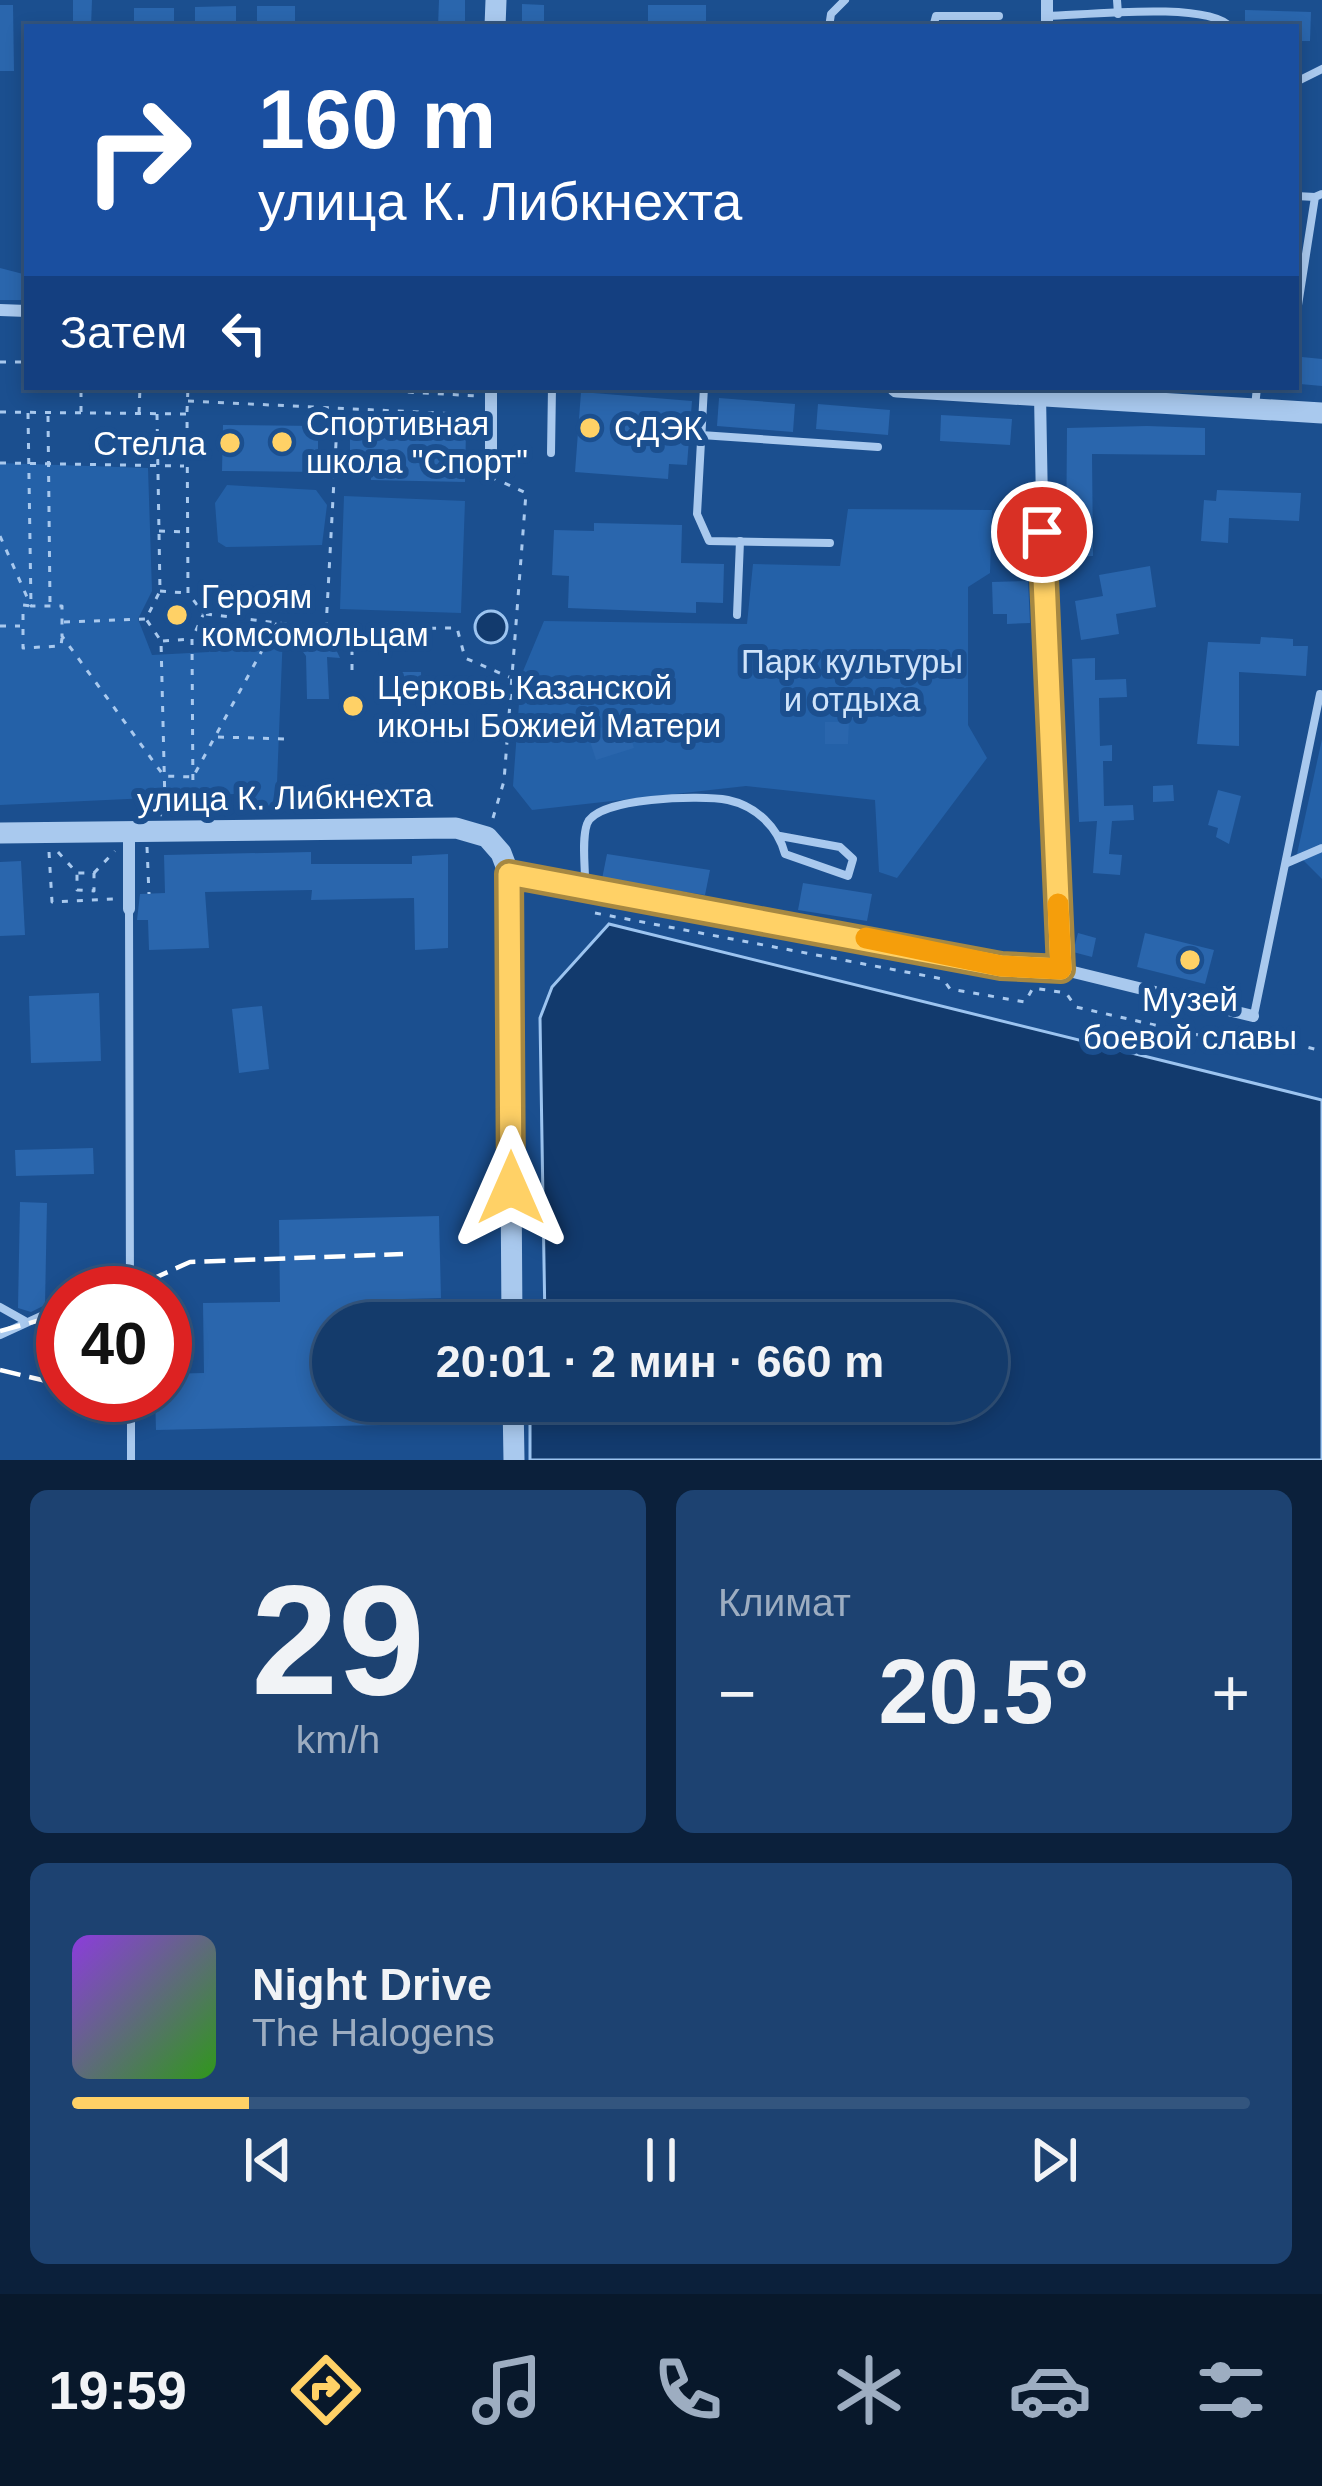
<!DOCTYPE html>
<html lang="ru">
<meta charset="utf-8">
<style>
:root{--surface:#143b6b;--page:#1d4271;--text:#f1f3f6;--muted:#9dadc1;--line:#33557e;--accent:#ffd166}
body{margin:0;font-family:Arial,sans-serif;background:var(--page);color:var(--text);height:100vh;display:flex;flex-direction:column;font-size:45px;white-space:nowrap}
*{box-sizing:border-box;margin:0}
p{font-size:39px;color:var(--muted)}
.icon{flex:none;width:66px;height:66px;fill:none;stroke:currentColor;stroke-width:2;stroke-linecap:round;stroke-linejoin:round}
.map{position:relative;height:1460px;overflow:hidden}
.drawer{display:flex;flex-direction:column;gap:30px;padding:30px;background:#0b203b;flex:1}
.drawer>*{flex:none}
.guide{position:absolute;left:24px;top:24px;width:1275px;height:366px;border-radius:0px;box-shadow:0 6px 18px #0003,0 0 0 3px var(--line);background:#1a4fa0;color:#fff;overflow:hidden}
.speed{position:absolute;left:36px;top:1266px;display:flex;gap:24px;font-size:60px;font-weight:700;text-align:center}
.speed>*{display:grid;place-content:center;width:156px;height:156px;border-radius:50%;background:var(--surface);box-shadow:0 6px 18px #0003,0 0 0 3px var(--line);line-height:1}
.speed .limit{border:18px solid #d22;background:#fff;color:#111}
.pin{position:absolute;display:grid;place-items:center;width:102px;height:102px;color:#fff;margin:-51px;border:6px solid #fff;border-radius:50%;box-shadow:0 3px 12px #0007}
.me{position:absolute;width:132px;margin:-66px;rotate:0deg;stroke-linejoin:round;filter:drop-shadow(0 0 9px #0008)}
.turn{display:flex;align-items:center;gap:42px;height:252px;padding:0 36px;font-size:54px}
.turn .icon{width:156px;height:156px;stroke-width:2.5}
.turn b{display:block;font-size:84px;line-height:102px}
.then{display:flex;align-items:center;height:114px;padding:0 36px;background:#0003;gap:24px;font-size:45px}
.big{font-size:90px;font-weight:700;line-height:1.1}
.drawer .tile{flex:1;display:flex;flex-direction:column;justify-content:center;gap:18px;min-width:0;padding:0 42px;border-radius:18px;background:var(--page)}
.drawer .dial{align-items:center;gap:0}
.dial b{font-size:156px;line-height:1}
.song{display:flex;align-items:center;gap:36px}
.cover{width:144px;height:144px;border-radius:18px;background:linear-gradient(135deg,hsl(270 70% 55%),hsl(110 70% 35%))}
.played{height:12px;border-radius:6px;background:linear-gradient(90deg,var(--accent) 15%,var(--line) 15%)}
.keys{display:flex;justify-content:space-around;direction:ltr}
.heat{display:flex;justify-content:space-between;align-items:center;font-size:66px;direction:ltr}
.drawer .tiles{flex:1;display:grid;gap:30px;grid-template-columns:1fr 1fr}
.tile:last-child{grid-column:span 2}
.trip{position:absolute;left:312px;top:1302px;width:696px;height:120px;border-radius:60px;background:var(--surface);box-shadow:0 6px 18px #0003,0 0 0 3px var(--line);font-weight:700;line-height:120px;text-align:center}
.tab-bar{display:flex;height:192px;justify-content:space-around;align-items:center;background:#08182b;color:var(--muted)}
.tab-bar .icon{width:84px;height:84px}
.tab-bar .selected{color:var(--accent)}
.tab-bar b{font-size:54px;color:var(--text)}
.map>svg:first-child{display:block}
.green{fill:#2461a8}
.water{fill:#123a6d;stroke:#9cc4f0;stroke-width:3}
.building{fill:#2a66ad}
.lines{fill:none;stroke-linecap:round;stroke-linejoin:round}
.path{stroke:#a9c9ee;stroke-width:3;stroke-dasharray:6 9;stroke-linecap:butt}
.service{stroke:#a9c9ee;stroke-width:8}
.minor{stroke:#a9c9ee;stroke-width:12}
.tertiary{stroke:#a9c9ee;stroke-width:21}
.rail{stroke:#fff;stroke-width:4.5;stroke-dasharray:21 9;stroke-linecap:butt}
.route-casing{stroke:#a68842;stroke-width:30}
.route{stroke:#ffd166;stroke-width:21}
.slow{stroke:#f59e0b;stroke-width:21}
.poi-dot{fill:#ffd166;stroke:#1b4f8f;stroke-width:4.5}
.labels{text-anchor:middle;stroke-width:12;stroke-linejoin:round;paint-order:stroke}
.poi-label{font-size:33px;fill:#fff;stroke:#1b4f8f;text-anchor:start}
.park-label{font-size:33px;fill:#cfe3fa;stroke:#1b4f8f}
.street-label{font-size:33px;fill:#fff;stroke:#1b4f8f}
</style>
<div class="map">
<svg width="1322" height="1460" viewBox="0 0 1322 1460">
<rect width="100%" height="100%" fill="#1b4f8f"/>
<!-- green -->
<g class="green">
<polygon points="0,463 148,468 152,591 138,619 152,655 209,652 223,630 283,633 276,808 234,794 0,805"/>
<polygon points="227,485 316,490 327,505 322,545 226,547 218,542 215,503"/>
<polygon points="344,496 465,501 461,613 340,609"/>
<polygon points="848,509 992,510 990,573 968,587 968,725 987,758 897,878 879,872 875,800 746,786 532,810 513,786 521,676 544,621 747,624 753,564 840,566"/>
<polygon points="1322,739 1322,879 1297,854"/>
</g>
<!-- water -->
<g class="water">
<circle cx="491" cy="627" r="16"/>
<polygon points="609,924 1322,1100 1322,1460 530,1460 530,1421 554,1401 987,1401 987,1323 545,1323 540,1018 552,987"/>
</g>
<!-- building -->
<g class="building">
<polygon points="73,0 92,0 91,27 73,27"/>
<polygon points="439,0 465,0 465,27 438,27"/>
<polygon points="522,4 544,5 544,27 522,27"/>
<polygon points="0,5 13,5 14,71 0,71"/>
<rect x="648" y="5" width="58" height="22"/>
<polygon points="236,6 236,27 195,27 195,7"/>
<rect x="257" y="6" width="38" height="21"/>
<rect x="134" y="8" width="40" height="19"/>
<polygon points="1245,10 1311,12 1310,41 1296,41 1296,27 1245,27"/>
<polygon points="0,268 27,275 27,300 0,300"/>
<polygon points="1302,357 1322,359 1322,386 1300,384"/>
<polygon points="581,392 692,401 687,465 669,464 668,479 575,472"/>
<polygon points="719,398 795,404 793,432 717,426"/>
<polygon points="818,404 890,410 888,435 816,429"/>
<polygon points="941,415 1012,419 1010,445 940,441"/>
<polygon points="223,425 318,426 318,472 222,471"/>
<polygon points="372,426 466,429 465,482 371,480 371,471 350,471 350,438 372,439"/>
<polygon points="1147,426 1205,428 1205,455 1092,454 1093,556 1066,557 1067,428"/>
<polygon points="1217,490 1301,493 1299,521 1229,518 1228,543 1201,541 1204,500 1216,501"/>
<polygon points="594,523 682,525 681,563 724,564 723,603 696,602 696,613 568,608 569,576 552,575 554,530 594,531"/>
<polygon points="1150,566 1156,607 1116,614 1119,634 1081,640 1075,601 1103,596 1099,575"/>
<polygon points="1028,581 1030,623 1007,624 1007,614 993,614 992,582"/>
<polygon points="1261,637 1293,639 1293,646 1308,646 1306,676 1239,672 1239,746 1197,744 1208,642 1260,644"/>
<polygon points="293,638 331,639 340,658 327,657 329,699 307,699 306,656"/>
<polygon points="1095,658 1095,680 1126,679 1127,697 1099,698 1100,746 1112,745 1112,761 1103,761 1104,806 1133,805 1134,820 1112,821 1109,854 1122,855 1120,875 1093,873 1097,821 1079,822 1072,659"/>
<polygon points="396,672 421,672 422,699 397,700"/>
<polygon points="626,720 634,748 596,760 587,732"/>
<polygon points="825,722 849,722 848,744 825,744"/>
<polygon points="1173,785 1174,801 1153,802 1153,786"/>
<polygon points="1218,790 1241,796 1229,844 1216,837 1218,828 1208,825"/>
<polygon points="311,852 311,864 412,864 412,856 448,854 448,948 415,950 414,898 311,900 312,890 205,892 209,948 149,950 148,920 137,920 140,894 165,893 164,855"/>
<polygon points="607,854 710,870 705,895 602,879"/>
<polygon points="21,861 25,935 0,936 0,862"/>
<polygon points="803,883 872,894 867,921 798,910"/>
<polygon points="1078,933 1096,938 1092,957 1073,952"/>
<polygon points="1145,933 1214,950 1205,984 1137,967"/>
<polygon points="99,993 101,1061 31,1063 29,996"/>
<polygon points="262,1006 269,1069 239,1073 232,1009"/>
<polygon points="93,1148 94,1174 16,1176 15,1150"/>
<polygon points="20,1202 47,1203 45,1305 31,1312 18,1308"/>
<polygon points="439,1216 441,1298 365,1300 365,1323 333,1323 333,1401 428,1401 429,1424 156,1430 155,1395 165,1395 165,1374 204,1373 203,1303 280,1302 279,1220"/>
</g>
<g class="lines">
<!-- path -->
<g class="path">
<polyline points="0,362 27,362"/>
<polyline points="318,387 478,396"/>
<polyline points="188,401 480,415"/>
<polyline points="0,412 187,414 188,593 204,614"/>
<polyline points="81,412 81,387"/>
<polyline points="187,412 188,387"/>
<polyline points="28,413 31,606 23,605 23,648 61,646 62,638"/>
<polyline points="139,413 140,387"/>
<polyline points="157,414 160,591 146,619 161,641 165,804 160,816"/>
<polyline points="48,416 50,604"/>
<polyline points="0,463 184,466"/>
<polyline points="159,531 186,532"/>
<polyline points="0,536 31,606 62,606 62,636 164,776 193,777 277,623"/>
<polyline points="160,591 186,593"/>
<polyline points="206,614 326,629 457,628 465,658 509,677"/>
<polyline points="64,622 145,619"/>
<polyline points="0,626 20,626"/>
<polyline points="326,628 338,406"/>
<polyline points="163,641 190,639"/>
<polyline points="352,670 352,630"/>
<polyline points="218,737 288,739"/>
<polyline points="166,798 193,798 192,639 203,615"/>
<polyline points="493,818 504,781 526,493 500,481"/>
<polyline points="147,847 149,894"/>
<polyline points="49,852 52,902 113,899"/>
<polyline points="58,852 77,873 77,890 94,891 94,873 77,873"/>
<polyline points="94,873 115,851"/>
<polyline points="595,913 943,979 950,989 1025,1002 1033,988 1066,993 1076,1007 1233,1043 1253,1033 1322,1051"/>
</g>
<!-- service -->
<g class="service">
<polyline points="1117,0 1118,14"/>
<path d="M1048,16C1085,15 1209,1 1230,27"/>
<polyline points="829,27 831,14 845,0"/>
<polyline points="933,27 936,16 999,16"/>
<polyline points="1296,82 1322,69"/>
<polyline points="1296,196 1315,197"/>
<polyline points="1296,318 1315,197 1322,194"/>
<polyline points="704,387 697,514 709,541 830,543"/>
<polyline points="1255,407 1257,387"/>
<polyline points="701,435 878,447"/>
<polyline points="551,453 552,387"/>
<polyline points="737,615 740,541"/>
<polyline points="1287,863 1322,848"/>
<path d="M585,889C586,871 581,841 587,824C596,797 702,795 728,800C756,806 778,827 785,854L848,876L853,859L840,847L780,836"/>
<polyline points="129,910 130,1293"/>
<polyline points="1254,1015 1320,694"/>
<polyline points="92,1293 130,1278"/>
<polyline points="0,1307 25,1321"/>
<polyline points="0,1335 63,1306"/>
<polyline points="131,1395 131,1460"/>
</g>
<!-- minor -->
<g class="minor">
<polyline points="1047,27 1047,0"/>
<polyline points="0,310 27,311"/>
<polyline points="1040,395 1045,667 1061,969"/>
<polyline points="491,476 491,387"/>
<polyline points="509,874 1001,966 1061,969 1253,1016"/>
<polyline points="129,909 129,831"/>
</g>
<!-- tertiary -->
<g class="tertiary">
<polyline points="495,27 496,0"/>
<polyline points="897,387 1322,413"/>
<polyline points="0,833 456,828 487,837 501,853 509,874 512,1323"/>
<polyline points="513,1401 514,1460"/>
</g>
<!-- rail -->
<g class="rail">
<polyline points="121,1293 190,1262 403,1254"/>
<polyline points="0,1331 63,1314"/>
<polyline points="0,1370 63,1385"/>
<polyline points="156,1395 163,1395"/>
</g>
</g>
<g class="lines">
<!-- route casing -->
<g class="route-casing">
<polyline id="route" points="511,1188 509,874 1001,966 1061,969 1042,532"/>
</g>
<!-- route -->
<use href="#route" class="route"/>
<!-- slow -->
<polyline class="slow" points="866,938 1001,966 1061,969 1058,904"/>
</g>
<!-- markers -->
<g class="poi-dot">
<circle cx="590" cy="428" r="12"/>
<circle cx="282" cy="442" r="12"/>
<circle cx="230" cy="443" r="12"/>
<circle cx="177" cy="615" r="12"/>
<circle cx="353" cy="706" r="12"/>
<circle cx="1190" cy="960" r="12"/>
</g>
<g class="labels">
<!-- poi labels -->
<g class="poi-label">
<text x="306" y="435">Спортивная<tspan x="306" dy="38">школа "Спорт"</tspan></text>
<text x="614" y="440">СДЭК</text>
<text x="206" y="455" text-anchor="end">Стелла</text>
<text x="201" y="608">Героям<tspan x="201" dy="38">комсомольцам</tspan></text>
<text x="377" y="699">Церковь Казанской<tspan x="377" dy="38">иконы Божией Матери</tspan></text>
<text x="1190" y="1011" text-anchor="middle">Музей<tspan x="1190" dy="38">боевой славы</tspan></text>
</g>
<!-- park labels -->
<g class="park-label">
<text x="852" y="673">Парк культуры<tspan x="852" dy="38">и отдыха</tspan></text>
</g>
<!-- street labels -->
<g class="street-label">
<text transform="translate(285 797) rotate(-1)" y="12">улица К. Либкнехта</text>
</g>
</g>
</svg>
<div class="speed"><div class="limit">40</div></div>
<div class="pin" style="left:1042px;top:532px;background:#d93025"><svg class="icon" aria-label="arrive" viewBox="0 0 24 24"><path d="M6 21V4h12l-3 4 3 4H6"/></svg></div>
<svg class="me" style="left:511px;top:1188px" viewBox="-20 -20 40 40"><path d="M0-17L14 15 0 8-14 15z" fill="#ffd166" stroke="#fff" stroke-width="4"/></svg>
<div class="trip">20:01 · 2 мин · 660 m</div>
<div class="guide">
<div class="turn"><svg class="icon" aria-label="right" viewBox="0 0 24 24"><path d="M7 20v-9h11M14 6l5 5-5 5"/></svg><div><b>160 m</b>улица К. Либкнехта</div></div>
<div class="then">Затем<svg class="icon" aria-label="left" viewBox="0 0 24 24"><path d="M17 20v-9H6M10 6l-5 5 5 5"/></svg></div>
</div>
</div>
<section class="drawer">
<div class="tiles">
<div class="tile dial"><b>29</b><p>km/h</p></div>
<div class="tile"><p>Климат</p>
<div class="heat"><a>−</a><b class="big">20.5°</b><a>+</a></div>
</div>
<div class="tile">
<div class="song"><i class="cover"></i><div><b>Night Drive</b><p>The Halogens</p></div></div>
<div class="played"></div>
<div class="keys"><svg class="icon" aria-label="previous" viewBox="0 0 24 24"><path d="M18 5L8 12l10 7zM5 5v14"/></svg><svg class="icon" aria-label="pause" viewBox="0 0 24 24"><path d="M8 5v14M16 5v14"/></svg><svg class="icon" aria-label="next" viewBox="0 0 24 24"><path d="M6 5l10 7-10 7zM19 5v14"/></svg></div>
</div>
</div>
</section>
<nav class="tab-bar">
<b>19:59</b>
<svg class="icon selected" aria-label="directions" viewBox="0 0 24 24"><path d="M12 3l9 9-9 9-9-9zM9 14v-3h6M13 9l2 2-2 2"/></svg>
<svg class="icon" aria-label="music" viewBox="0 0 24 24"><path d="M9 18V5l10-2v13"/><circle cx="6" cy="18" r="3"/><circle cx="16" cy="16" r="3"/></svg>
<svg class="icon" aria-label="phone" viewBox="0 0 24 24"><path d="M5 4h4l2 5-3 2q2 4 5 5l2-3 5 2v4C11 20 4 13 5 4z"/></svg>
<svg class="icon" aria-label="climate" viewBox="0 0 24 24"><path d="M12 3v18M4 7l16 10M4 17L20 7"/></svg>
<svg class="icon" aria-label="car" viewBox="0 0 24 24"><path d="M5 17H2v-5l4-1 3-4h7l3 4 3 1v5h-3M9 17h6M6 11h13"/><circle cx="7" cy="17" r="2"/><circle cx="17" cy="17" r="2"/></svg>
<svg class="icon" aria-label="filters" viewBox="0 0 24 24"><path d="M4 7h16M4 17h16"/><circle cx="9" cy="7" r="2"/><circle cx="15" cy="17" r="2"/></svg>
</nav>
